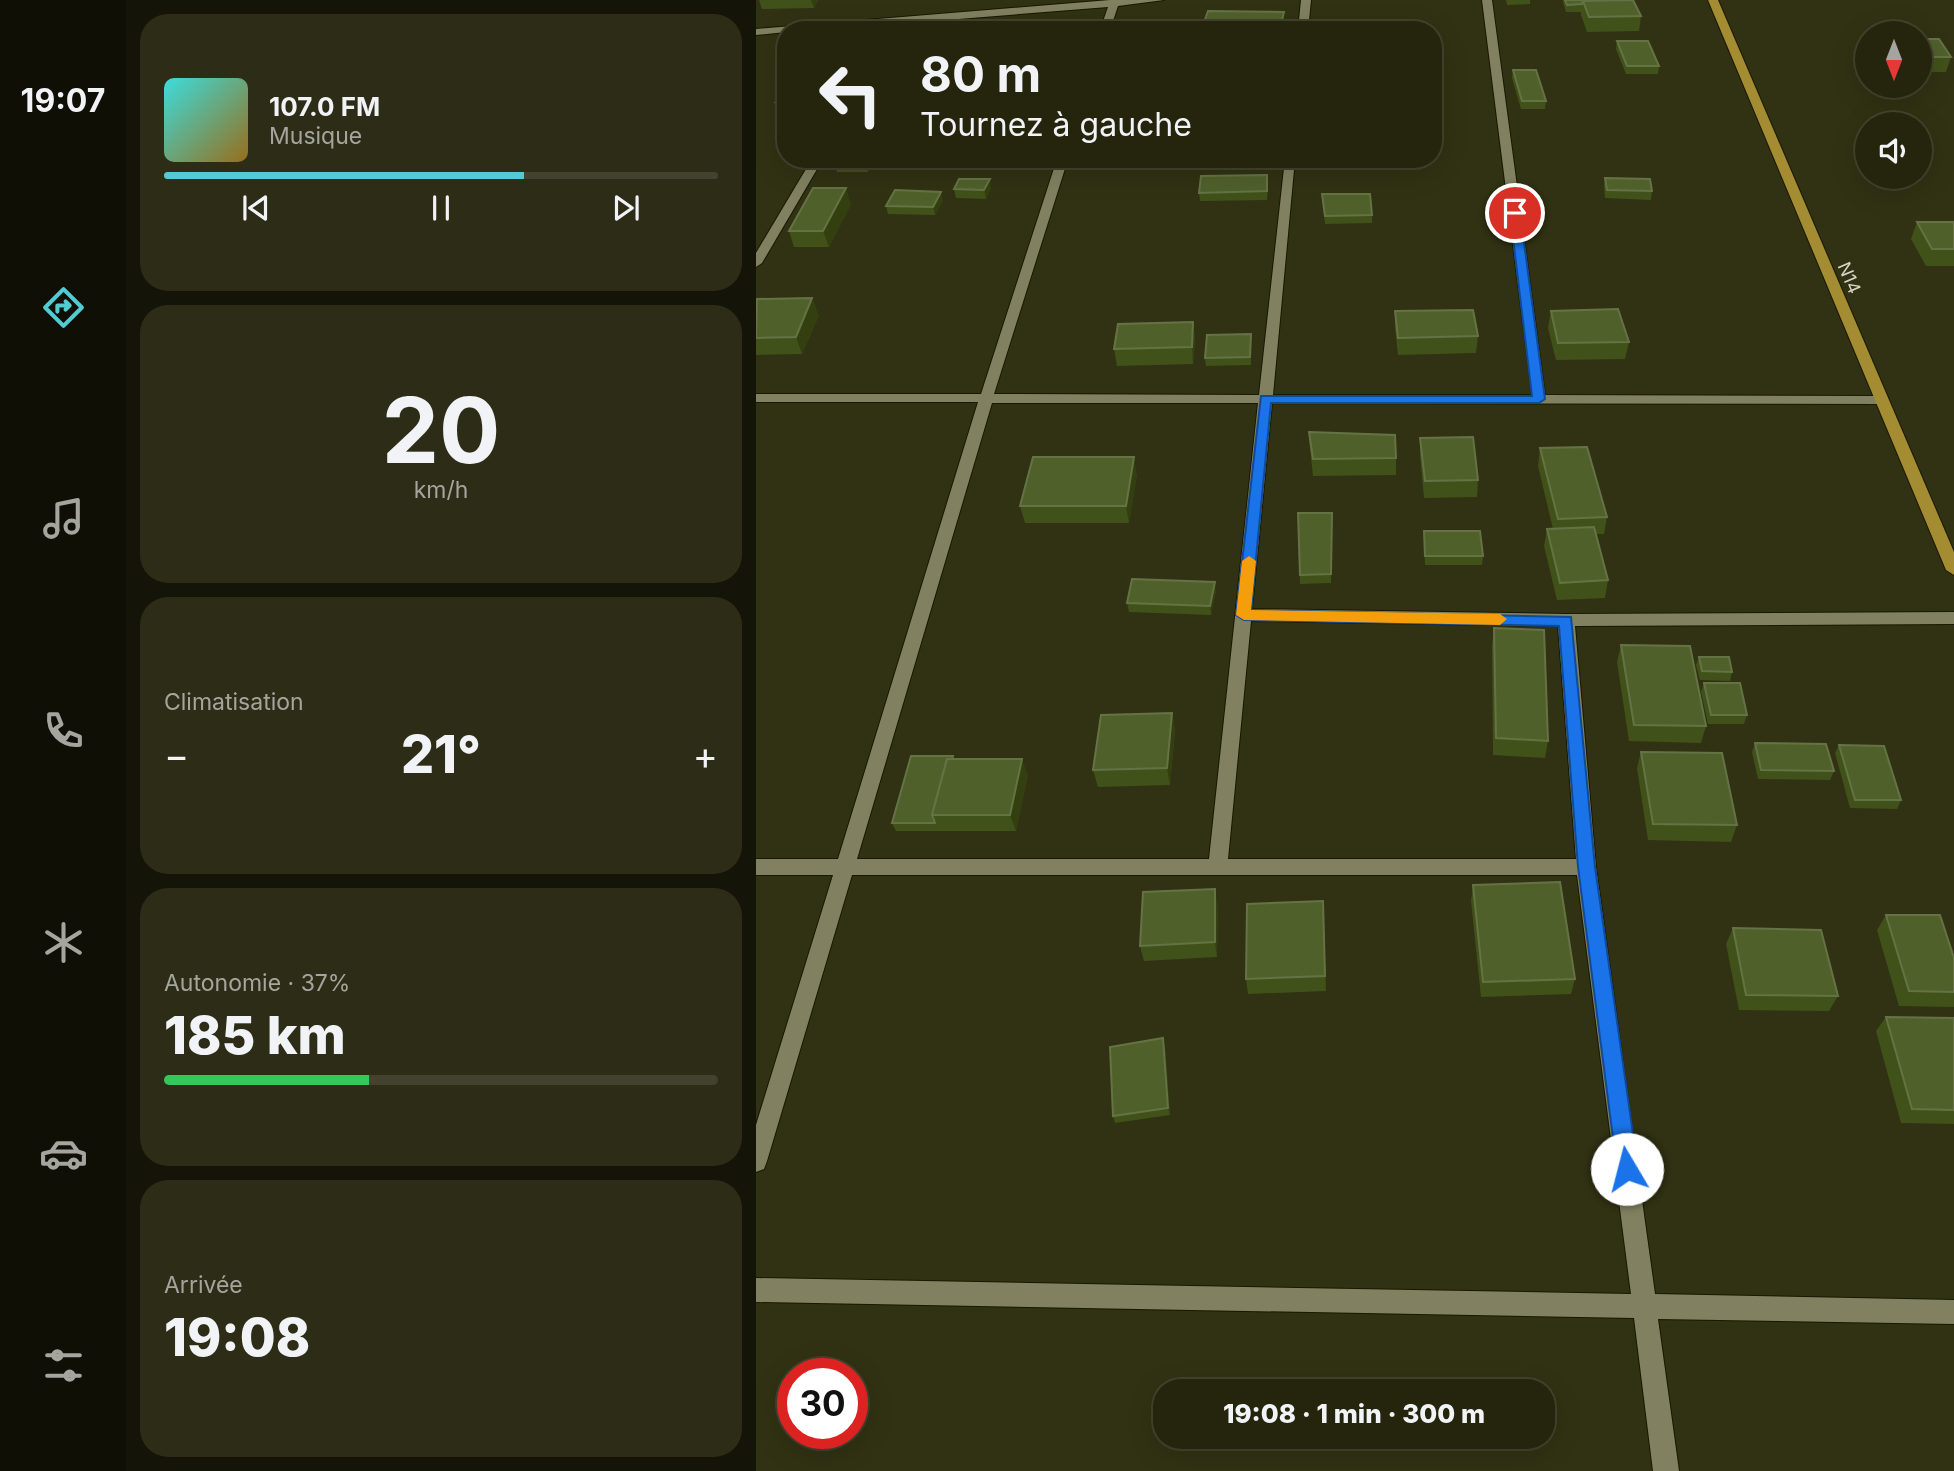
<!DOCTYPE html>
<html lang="fr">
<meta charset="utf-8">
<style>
:root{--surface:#25250e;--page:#2d2d17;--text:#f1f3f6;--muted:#a3a59e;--line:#42422e;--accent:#51ccd3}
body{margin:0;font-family:Inter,sans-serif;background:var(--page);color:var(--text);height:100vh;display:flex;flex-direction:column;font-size:26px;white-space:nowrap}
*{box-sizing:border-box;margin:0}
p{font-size:23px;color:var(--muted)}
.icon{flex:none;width:38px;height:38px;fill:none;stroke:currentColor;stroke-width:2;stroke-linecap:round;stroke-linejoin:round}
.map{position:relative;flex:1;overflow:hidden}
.side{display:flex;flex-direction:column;gap:14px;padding:14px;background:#141408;width:630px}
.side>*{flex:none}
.guide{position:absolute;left:21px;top:21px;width:665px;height:147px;border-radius:28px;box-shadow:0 7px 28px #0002,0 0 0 2px var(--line);background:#25250e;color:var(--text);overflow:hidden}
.needle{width:46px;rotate:180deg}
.buttons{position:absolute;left:1099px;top:21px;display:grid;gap:14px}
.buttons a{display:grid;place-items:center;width:77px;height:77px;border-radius:50%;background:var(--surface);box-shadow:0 7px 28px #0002,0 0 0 2px var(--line);font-size:35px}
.speed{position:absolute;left:21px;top:1358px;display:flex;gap:14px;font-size:35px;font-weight:700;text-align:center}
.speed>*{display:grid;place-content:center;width:91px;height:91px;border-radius:50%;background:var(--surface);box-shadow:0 7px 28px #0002,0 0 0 2px var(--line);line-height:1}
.speed .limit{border:10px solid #d22;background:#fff;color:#111}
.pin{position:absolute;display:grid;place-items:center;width:60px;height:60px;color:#fff;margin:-30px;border:4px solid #fff;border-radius:50%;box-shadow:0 2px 7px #0007}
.me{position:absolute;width:77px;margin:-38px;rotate:352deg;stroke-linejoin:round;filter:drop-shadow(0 0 5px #0008)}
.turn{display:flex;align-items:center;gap:24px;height:147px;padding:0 28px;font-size:32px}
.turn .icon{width:91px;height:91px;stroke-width:2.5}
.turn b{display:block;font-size:49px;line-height:60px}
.big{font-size:52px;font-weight:800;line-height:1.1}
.side .card{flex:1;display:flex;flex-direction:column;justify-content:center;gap:10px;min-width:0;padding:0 24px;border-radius:28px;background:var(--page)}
.side .dial{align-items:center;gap:0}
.dial b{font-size:91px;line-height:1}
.song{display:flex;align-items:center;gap:21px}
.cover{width:84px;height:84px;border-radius:10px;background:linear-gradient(135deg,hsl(180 70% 55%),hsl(40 70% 35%))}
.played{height:7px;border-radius:4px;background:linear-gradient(90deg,var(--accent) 65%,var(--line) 65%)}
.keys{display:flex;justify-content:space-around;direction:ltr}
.heat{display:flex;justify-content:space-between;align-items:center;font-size:38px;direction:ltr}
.charge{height:10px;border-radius:5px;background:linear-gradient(90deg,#34c759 37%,var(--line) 0)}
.trip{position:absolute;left:397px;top:1379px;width:402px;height:70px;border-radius:28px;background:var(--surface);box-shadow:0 7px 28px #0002,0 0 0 2px var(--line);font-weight:800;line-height:70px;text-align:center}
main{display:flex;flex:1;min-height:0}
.dock{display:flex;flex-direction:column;width:126px;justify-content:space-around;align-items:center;background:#0f0f06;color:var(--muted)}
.dock .icon{width:49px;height:49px}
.dock .active{color:var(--accent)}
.dock b{font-size:32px;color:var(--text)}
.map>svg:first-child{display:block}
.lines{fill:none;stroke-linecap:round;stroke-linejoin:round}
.minor-casing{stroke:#191800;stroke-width:2}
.major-casing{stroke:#191800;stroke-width:2}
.minor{fill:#818161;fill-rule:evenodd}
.major{fill:#a48c32;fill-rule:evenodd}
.wall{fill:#405219}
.shaded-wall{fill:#333f0f}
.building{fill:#50602b;stroke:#657344;stroke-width:2}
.route{fill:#1a73e8;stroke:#114b97;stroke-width:2}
.slow{fill:#f59e0b}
.labels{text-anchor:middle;stroke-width:7;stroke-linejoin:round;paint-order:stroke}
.far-street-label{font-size:18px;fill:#d6d6c5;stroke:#313113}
</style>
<main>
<nav class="dock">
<b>19:07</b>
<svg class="icon active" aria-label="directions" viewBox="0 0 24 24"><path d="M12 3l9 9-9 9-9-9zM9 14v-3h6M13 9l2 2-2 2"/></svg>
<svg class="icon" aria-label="music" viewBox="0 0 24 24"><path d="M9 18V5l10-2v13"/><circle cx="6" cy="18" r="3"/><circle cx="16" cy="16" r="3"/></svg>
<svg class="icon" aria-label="phone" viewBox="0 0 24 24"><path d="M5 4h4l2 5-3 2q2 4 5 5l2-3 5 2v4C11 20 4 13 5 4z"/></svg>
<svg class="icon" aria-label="climate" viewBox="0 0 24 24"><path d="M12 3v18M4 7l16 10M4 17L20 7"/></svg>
<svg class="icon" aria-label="car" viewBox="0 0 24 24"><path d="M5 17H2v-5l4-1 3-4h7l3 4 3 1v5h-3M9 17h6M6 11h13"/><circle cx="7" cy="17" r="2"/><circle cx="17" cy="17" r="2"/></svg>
<svg class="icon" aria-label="filters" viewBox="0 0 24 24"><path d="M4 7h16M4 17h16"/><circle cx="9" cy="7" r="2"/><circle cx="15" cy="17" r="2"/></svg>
</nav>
<section class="side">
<div class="card">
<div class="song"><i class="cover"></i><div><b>107.0 FM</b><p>Musique</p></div></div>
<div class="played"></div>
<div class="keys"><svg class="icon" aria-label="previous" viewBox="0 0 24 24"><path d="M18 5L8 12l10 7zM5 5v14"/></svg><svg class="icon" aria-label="pause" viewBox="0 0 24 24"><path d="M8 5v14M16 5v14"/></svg><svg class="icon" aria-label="next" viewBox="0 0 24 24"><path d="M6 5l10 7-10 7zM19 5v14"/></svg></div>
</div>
<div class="card dial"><b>20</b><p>km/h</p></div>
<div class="card"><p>Climatisation</p>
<div class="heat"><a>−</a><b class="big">21°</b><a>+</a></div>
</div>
<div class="card"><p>Autonomie · 37%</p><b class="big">185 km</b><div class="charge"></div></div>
<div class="card"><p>Arrivée</p><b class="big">19:08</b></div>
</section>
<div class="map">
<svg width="1198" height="1471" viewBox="0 0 1198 1471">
<rect width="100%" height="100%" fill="#313113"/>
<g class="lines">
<!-- minor casing -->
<g class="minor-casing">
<g id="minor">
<polygon points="354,0 408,0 362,6 354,30 344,30 352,7 64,30 30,30 30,32 0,35 0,29"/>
<polygon points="545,0 555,0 552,30 542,30"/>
<path d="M726,0H736L789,395L1126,396L1133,400L1126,404L516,403L496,609L810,614L1198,612V624L819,626L840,867L899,1294L1198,1300V1324L902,1319L923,1471H897L878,1318L0,1302V1278L875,1294L821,875H96L11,1161L8,1169L0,1172V1125L77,875H0V859H82L222,402H0V394H225L301,159H312L238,394L503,395L529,159H539L517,395H776ZM236,403H502L453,859H101ZM495,621L802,626L820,859H472Z"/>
<polygon points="56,159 67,159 6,263 0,267 0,253"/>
</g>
</g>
<!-- major casing -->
<g class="major-casing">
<polygon id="major" points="952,0 962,0 1198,552 1198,575 1190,570"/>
</g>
<!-- minor -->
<use href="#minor" class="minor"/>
<!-- major -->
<use href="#major" class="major"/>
</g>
<!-- wall -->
<g class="wall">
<polygon points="3,0 62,0 58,8 6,9"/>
<polygon points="750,0 774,0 774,4 751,5"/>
<polygon points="807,0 844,0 885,16 883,31 831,32 825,15 825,12 810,12 807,2"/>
<polygon points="528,12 528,30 449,30 448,22"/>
<polygon points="1108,38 1111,38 1111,67 1104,53"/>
<polygon points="1164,39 1195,57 1190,72 1164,72"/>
<polygon points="861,41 903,66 902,74 870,74 860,49"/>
<polygon points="757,70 790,101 789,109 765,109 756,78"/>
<polygon points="30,91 30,110 22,110 20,102"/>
<polygon points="81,159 118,159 112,172 81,172 79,163"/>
<polygon points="849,178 896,191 895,200 849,198 848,186"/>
<polygon points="512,183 511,200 444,201 443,193"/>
<polygon points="235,188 230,199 200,198 198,189"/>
<polygon points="566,194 616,215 616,223 569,224"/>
<polygon points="187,200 179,215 132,214 130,206"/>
<polygon points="95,204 73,247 38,247 33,231"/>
<polygon points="1161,222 1198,222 1198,266 1170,266 1155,239"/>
<polygon points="0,301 63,315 46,354 0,355"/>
<polygon points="639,311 722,336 720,353 642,355 639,328"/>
<polygon points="795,311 873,342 869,359 800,360 792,328"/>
<polygon points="437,322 439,339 437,364 361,366 358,349"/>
<polygon points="495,334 495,365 450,366 449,358"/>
<polygon points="553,432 640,458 640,475 557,476 554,449"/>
<polygon points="664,438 722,480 721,497 668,498 664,455"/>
<polygon points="784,448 851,517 848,534 840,534 852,580 849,598 801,600 788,546 791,529 797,529 782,466"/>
<polygon points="381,474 373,523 269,523 264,506"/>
<polygon points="542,513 576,513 575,583 544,584"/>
<polygon points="668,531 727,556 726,565 669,565"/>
<polygon points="460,591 455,615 373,612 371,603"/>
<polygon points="738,628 792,741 789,758 737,755 736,645"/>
<polygon points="865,645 950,726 945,743 873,741 861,662"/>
<polygon points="943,657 976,672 974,681 944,680 940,665"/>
<polygon points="948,683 991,715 988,724 952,724 945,692"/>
<polygon points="416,713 419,730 414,785 342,787 337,770"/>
<polygon points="999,743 1078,771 1074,780 1002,779 996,752"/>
<polygon points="1083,745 1145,800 1141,809 1094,808 1079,753"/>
<polygon points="885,752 981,825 975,842 892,840 881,768"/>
<polygon points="197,756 198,759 272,775 260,831 140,831 136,823"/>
<polygon points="717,885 819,979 815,994 725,997 715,901"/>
<polygon points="567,901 570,991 492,994 490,979"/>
<polygon points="462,905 461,957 388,961 384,946"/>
<polygon points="1130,915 1198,958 1198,1007 1143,1006 1121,930"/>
<polygon points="977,928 1082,996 1073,1011 983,1010 970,944"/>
<polygon points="1130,1017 1198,1018 1198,1124 1145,1123 1120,1031"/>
<polygon points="409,1046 414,1115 359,1123 357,1116"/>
</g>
<!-- shaded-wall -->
<g class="shaded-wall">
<polygon points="55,0 62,0 58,8"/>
<polygon points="528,12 528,30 525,30 525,24"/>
<polygon points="112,159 118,159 112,172 109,163"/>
<polygon points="234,179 235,188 230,199 228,190"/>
<polygon points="90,188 95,204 73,247 67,231"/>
<polygon points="185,192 187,200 179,215 177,207"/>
<polygon points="56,298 63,315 46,354 40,337"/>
<polygon points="437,322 439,339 437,364 436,347"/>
<polygon points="378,457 381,474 373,523 370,506"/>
<polygon points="459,582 460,591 455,615 454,606"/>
<polygon points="416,713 419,730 414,785 411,768"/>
<polygon points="266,759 272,775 260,831 254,815"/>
<polygon points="459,889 462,905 461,957 459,942"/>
<polygon points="407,1038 409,1046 414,1115 412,1108"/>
</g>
<!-- building -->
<g class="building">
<polygon points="809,0 845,0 827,1 826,4 811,5"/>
<polygon points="877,0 885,16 833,17 827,1"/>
<polygon points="452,11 528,12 525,24 448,22"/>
<polygon points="368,28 387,29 387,30 368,30"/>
<polygon points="1164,39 1183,39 1195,57 1164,57"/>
<polygon points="861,41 892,41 903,66 871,66"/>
<polygon points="757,70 780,70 790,101 766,101"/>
<polygon points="30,91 30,102 20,102"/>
<polygon points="81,159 112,159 109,163 79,163"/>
<polygon points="511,175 511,191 443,193 445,176"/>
<polygon points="849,178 894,179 896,191 851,190"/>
<polygon points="203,179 234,179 228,190 198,189"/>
<polygon points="57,188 90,188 67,231 33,231"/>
<polygon points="139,190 185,192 177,207 130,206"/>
<polygon points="566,194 614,194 616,215 569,216"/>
<polygon points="1161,222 1198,222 1198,249 1176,249"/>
<polygon points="56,298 40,337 0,338 1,299"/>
<polygon points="862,309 873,342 802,343 795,311"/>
<polygon points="717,310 722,336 642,338 639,311"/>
<polygon points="437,322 436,347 358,349 362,324"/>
<polygon points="495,334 494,357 449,358 451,335"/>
<polygon points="553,432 639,435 640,458 557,459"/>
<polygon points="717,437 722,480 669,481 664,438"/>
<polygon points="831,447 851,517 802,519 784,448"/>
<polygon points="277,457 378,457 370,506 264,506"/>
<polygon points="542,513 576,513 575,574 544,575"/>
<polygon points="838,527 852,580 804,583 791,529"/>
<polygon points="668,531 724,531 727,556 669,556"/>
<polygon points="376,579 459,582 454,606 371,603"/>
<polygon points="738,628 788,630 792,741 740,738"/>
<polygon points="865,645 934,646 950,726 878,725"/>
<polygon points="943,657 973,657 976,672 946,671"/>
<polygon points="948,683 984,683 991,715 955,715"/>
<polygon points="416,713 411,768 337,770 345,715"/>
<polygon points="999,743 1070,744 1078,771 1005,770"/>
<polygon points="1083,745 1128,746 1145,800 1099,800"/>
<polygon points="885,752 966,753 981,825 897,824"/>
<polygon points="155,756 197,756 196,759 191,759 176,815 179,823 136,823"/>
<polygon points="191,759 266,759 254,815 176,815"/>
<polygon points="804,882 819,979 727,982 717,885"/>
<polygon points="459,889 459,942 384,946 387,892"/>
<polygon points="567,901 569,976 490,979 491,904"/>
<polygon points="1130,915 1184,915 1198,958 1198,992 1153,991"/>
<polygon points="977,928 1065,930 1082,996 990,995"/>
<polygon points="1130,1017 1198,1018 1198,1110 1156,1109"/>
<polygon points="407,1038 412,1108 357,1116 354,1047"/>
</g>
<!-- route -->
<polygon class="route" points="759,210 764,213 789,399 783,403 515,403 495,610 815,617 839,867 882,1169 879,1176 871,1179 864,1176 861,1169 822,867 803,626 488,620 480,615 505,396 776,396 754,213"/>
<!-- slow -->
<polygon class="slow" points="493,556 500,561 495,610 744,614 751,619 744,625 488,620 480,615 486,561"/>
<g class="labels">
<!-- far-street labels -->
<g class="far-street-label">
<text transform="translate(1093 278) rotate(67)" y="6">N14</text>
</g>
</g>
</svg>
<div class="buttons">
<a><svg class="needle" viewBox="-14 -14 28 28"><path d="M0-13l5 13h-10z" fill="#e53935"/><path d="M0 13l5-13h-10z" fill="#a3a59e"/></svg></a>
<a><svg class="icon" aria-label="sound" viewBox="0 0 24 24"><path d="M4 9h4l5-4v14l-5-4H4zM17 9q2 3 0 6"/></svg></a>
</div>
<div class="speed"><div class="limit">30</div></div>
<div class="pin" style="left:759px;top:213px;background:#d93025"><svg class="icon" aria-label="arrive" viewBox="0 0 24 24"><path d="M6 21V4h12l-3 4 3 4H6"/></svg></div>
<svg class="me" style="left:871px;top:1169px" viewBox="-20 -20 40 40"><circle r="19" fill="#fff"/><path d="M0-13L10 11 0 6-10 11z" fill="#1a73e8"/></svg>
<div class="trip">19:08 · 1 min · 300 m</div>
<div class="guide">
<div class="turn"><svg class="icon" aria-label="left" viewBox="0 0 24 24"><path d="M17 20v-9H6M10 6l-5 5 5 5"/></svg><div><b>80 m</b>Tournez à gauche</div></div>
</div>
</div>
</main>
